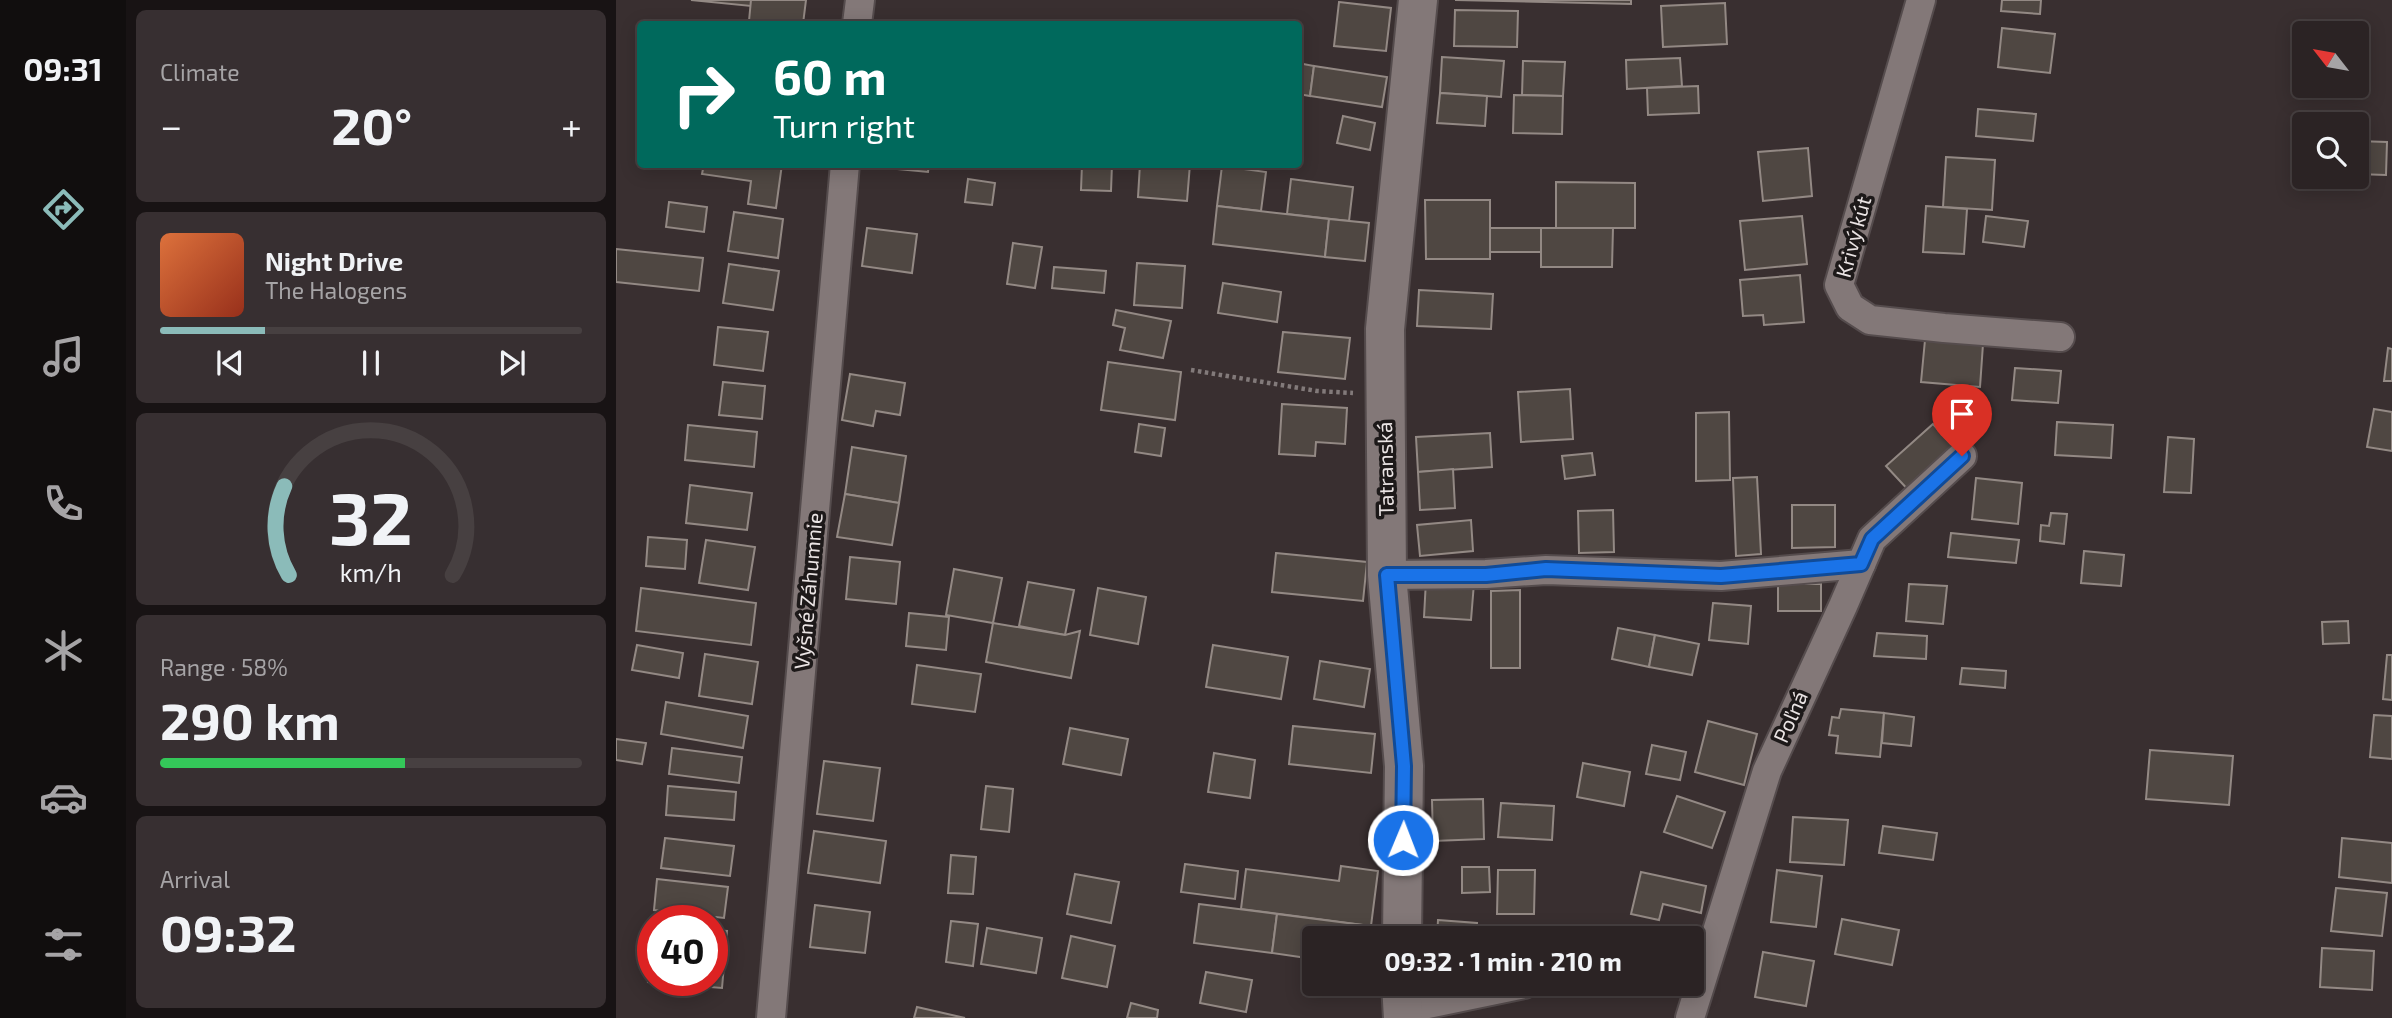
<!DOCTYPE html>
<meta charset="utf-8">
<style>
:root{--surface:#2b2324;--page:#372f31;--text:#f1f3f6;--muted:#a6a4a6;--line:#474041;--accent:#8bbbb9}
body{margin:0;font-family:"Exo 2",sans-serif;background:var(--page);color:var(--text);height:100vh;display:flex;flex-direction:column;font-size:26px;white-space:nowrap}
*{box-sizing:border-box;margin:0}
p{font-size:23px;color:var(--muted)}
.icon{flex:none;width:38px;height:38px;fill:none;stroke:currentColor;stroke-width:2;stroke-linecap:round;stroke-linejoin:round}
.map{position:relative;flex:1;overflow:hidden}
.panel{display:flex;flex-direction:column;gap:10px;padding:10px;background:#181314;width:490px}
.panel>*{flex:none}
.guide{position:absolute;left:21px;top:21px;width:665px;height:147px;border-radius:7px;box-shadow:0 4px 18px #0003,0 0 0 2px var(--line);background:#00695c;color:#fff;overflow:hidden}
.needle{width:46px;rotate:301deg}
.controls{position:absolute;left:1676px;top:21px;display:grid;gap:14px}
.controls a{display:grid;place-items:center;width:77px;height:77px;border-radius:7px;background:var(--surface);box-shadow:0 4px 18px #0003,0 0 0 2px var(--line);font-size:35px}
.speed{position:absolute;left:21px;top:905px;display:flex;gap:14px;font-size:35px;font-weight:700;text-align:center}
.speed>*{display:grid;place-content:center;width:91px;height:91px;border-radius:50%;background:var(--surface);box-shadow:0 4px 18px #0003,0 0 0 2px var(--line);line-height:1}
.speed .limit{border:10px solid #d22;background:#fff;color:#111}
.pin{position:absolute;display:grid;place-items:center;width:60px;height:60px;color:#fff;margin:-72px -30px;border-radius:50% 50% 50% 0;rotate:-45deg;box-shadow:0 0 7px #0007}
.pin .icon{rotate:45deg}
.me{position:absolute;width:77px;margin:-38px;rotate:1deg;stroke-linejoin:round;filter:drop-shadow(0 0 5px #0008)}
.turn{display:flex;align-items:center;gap:24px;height:147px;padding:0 21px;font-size:32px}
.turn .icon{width:91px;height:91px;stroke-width:2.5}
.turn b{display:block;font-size:49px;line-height:60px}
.big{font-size:52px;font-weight:700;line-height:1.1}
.panel .widget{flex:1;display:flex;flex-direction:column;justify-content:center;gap:10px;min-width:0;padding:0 24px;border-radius:10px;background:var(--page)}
.panel .dial{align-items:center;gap:0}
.dial svg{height:182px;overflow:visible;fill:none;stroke:var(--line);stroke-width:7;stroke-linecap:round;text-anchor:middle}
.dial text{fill:var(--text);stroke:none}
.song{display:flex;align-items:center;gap:21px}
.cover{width:84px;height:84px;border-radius:10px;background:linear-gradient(135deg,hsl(20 70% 55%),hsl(10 70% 35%))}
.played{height:7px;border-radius:4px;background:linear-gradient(90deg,var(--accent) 25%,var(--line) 25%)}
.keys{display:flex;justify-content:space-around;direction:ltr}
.heat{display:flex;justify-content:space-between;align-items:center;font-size:38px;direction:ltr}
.charge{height:10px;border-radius:5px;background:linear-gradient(90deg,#34c759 58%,var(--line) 0)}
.trip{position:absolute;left:686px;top:926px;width:402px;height:70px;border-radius:7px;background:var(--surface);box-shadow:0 4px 18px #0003,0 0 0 2px var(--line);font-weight:700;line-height:70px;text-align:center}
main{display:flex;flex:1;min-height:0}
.tabs{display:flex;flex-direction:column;width:126px;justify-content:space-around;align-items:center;background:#110e0e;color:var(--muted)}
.tabs .icon{width:49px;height:49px}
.tabs .active{color:var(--accent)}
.tabs b{font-size:32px;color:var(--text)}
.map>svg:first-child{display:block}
.building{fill:#4f4742;stroke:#938984;stroke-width:2}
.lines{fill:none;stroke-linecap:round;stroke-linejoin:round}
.street-casing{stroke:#554c4d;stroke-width:32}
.secondary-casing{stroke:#554c4d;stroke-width:42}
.path{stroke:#827a7a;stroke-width:4.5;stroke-dasharray:3.5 3.5;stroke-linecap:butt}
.street{stroke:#837878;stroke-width:28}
.secondary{stroke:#837878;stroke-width:38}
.route-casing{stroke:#114b97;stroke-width:18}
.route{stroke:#1a73e8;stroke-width:12}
.labels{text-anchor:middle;stroke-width:7;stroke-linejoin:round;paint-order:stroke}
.street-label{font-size:21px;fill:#eae4e4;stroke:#1d1919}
</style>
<main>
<nav class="tabs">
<b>09:31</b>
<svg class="icon active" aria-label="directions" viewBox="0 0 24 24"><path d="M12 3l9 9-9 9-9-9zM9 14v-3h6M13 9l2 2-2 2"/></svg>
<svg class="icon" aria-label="music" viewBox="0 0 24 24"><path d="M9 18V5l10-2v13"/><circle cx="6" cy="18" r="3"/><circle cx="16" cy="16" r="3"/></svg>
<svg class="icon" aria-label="phone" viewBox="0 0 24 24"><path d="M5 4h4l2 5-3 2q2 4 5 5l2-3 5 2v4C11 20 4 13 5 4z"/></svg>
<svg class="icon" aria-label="climate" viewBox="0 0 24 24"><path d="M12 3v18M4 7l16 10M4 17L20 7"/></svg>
<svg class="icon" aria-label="car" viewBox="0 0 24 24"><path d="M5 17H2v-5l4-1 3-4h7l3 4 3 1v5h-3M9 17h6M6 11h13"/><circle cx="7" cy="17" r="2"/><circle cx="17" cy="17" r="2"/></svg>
<svg class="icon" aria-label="filters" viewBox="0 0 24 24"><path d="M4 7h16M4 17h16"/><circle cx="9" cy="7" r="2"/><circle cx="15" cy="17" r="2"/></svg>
</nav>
<section class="panel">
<div class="widget"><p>Climate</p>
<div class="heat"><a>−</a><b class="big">20°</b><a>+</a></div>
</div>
<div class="widget">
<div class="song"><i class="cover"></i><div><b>Night Drive</b><p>The Halogens</p></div></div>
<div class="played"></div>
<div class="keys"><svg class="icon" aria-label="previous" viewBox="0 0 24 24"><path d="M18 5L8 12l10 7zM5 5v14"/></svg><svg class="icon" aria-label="pause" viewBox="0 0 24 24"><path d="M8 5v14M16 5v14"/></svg><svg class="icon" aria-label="next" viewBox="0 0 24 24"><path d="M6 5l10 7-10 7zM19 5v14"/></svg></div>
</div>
<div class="widget dial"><svg viewBox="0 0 100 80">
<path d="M14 69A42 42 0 1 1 86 69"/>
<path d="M14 69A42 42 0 0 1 12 30" stroke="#8bbbb9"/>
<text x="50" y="56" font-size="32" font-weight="700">32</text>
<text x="50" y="72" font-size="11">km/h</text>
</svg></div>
<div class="widget"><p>Range · 58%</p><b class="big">290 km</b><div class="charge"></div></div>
<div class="widget"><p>Arrival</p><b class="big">09:32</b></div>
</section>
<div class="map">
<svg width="1776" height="1018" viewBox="0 0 1776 1018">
<rect width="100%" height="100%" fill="#392f30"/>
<!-- building -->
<g class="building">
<polygon points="75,0 135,0 135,6"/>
<polygon points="135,0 190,0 187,24 133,21"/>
<polygon points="839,0 1015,0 1015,4"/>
<polygon points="1386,0 1425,0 1424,14 1385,11"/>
<polygon points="723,2 775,8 770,51 718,46"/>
<polygon points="1109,3 1111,44 1047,47 1045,6"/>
<polygon points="839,10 902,11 901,47 838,46"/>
<polygon points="1386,28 1439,34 1434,73 1382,67"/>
<polygon points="826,57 888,61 885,97 824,93"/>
<polygon points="1064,58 1066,86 1011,89 1010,60"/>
<polygon points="907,61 949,62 947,96 906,95"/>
<polygon points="682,63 698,66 694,96 682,94"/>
<polygon points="698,66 771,77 766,107 694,96"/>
<polygon points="1082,86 1083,113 1032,115 1031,88"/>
<polygon points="824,93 871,96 869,126 821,123"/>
<polygon points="898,95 947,96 946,134 897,133"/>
<polygon points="1362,109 1420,114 1417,141 1360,136"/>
<polygon points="727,116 759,123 754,150 721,143"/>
<polygon points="1741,141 1771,142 1770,175 1741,174"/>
<polygon points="1192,148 1196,196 1147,201 1142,152"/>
<polygon points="1330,157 1379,160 1376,210 1327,207"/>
<polygon points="88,164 166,164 160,208 132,204 135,181 86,174"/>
<polygon points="261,164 313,164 312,172 261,167"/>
<polygon points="466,164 496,164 495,191 465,190"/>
<polygon points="524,164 574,164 571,201 522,197"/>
<polygon points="606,166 650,172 645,211 601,206"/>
<polygon points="352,179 379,183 376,205 349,202"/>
<polygon points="675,179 737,187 733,221 671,214"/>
<polygon points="940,182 1019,183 1019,228 940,228"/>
<polygon points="809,200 874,200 874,259 810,259"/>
<polygon points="53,202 91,207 88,232 50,227"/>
<polygon points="601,206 713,219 709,257 597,244"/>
<polygon points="1310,206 1351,209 1348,254 1307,252"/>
<polygon points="118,212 167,219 162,258 112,251"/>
<polygon points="1186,216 1191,264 1129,270 1124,221"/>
<polygon points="1370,216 1412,221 1408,247 1367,242"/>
<polygon points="713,219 753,223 749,261 709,257"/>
<polygon points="251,228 301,234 296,273 246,266"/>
<rect x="874" y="228" width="51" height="24"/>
<polygon points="925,228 997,228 996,267 925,267"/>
<polygon points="397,243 426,247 419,288 391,284"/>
<polygon points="0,249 87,258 83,291 0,282"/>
<polygon points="521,263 569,266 566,308 518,305"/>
<polygon points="113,264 163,271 157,310 107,303"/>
<polygon points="438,267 490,271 488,293 436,288"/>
<polygon points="1184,275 1188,322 1148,325 1147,315 1127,316 1124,280"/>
<polygon points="607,283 665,292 661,322 602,313"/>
<polygon points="803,290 877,294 875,329 801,326"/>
<polygon points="500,310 555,321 547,358 504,350 509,328 497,325"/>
<polygon points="102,327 152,332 147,371 98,365"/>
<polygon points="667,332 734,338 729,379 662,372"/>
<polygon points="1309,340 1367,344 1364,387 1305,382"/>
<polygon points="1772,348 1776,349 1776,381 1768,381"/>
<polygon points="492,362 565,372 559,420 485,410"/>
<polygon points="1399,368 1445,371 1442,403 1396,400"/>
<polygon points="234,374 289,383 284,415 260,411 257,426 226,420"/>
<polygon points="107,382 149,386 146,419 103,415"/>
<polygon points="954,389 957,439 905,442 902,392"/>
<polygon points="666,404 731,408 729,444 700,442 699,456 663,454"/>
<polygon points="1758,409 1776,412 1776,451 1751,447"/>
<polygon points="1113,412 1114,480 1080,481 1080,413"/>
<polygon points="1441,422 1497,425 1495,458 1439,455"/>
<polygon points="523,424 549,428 545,456 519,452"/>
<polygon points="1317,424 1342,452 1296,494 1270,466"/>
<polygon points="72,425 141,432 138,467 69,460"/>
<polygon points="874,433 876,467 802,472 800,437"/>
<polygon points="1552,437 1578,439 1575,493 1548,492"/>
<polygon points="236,447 290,456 283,503 229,494"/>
<polygon points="976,453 979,475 949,479 946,456"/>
<polygon points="837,469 839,508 804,510 802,472"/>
<polygon points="1141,477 1145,554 1120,556 1117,478"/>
<polygon points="1360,478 1406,483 1402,524 1356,519"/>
<polygon points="74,485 136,493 131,530 70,523"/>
<polygon points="229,494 283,503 276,545 221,537"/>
<polygon points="1176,505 1219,505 1219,547 1176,548"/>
<polygon points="997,510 998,552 963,553 962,511"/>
<polygon points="1435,513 1451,514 1448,544 1424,541 1425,525 1433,526"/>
<polygon points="855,520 857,551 804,556 801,525"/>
<polygon points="1335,533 1403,540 1400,563 1332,557"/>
<polygon points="32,537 71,540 69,569 30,566"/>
<polygon points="90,540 139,547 132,590 83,583"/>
<polygon points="1468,551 1508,555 1505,586 1465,583"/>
<polygon points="660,553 751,562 747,601 656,592"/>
<polygon points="234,557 284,562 280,604 230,599"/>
<polygon points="338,569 386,578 377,623 330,615"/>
<polygon points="810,580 858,583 855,620 808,617"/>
<polygon points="412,582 458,590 449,635 403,626"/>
<rect x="1162" y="584" width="43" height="27"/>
<polygon points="1293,584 1331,586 1327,624 1290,621"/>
<polygon points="25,588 140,603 135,645 20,631"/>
<polygon points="482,588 530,597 522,644 474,635"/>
<polygon points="904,590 904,668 875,668 875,591"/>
<polygon points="1097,603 1135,606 1132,644 1093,640"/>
<polygon points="293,613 333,617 330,650 290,646"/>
<polygon points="1732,621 1733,643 1707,644 1706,622"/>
<polygon points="377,623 449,635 464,631 455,678 370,662"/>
<polygon points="1002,628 1039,635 1033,667 996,659"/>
<polygon points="1261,633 1311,636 1310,659 1258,656"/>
<polygon points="1039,635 1083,644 1076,675 1033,667"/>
<polygon points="21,645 67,653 63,678 16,670"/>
<polygon points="597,645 672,657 665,699 590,687"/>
<polygon points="89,654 142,662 136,704 83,696"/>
<polygon points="1771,655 1776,655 1776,700 1767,699"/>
<polygon points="704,661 754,669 748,707 698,699"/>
<polygon points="301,665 365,674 359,712 296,704"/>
<polygon points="1346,668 1390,671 1389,688 1344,684"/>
<polygon points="50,702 132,716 127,748 45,734"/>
<polygon points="1225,709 1268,713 1264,757 1220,753 1222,736 1213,735 1216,717 1223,718"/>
<polygon points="1268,713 1298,717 1295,746 1266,743"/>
<polygon points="1758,715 1776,716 1776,759 1754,757"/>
<polygon points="1092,721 1141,734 1128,785 1079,772"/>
<polygon points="677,726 759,734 755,773 673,764"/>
<polygon points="454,728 512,739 505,775 447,764"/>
<polygon points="0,739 30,743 26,764 0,760"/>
<polygon points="1036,745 1070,752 1064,780 1030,774"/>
<polygon points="56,748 126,757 123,783 53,774"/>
<polygon points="1534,750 1617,756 1613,805 1530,799"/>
<polygon points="598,753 639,760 634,798 592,792"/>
<polygon points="208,761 264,768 257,821 201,814"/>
<polygon points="967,763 1014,772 1008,806 961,797"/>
<polygon points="52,786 120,792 118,820 50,815"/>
<polygon points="370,786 397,789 393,832 365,829"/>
<polygon points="1061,796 1109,812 1096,848 1048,832"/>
<polygon points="867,799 868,839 817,841 816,800"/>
<polygon points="885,803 938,806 936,840 882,837"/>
<polygon points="1177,817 1232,820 1228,865 1174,862"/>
<polygon points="1267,826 1321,833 1317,860 1263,853"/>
<polygon points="198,831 270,841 264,883 192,873"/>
<polygon points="49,838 118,846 114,876 45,868"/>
<polygon points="1726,838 1776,843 1776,883 1723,877"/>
<polygon points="335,855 360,857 357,894 332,893"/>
<polygon points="569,864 622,871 619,899 565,892"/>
<polygon points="725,866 762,871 755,926 625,909 630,869 723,881"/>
<polygon points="846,867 873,867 874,892 846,893"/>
<polygon points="882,870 919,870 918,914 881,914"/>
<polygon points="1161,870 1206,876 1200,927 1155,922"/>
<polygon points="1025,872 1090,886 1085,913 1047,904 1043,920 1015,914"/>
<polygon points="459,874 503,882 495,923 451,914"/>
<polygon points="41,879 112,887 108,918 38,910"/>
<polygon points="1720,888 1771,893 1766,936 1715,931"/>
<polygon points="583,904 661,914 656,953 578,943"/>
<polygon points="199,905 254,912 249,953 194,947"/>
<polygon points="661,914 755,926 753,938 698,938 698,959 656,953"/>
<polygon points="1226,919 1283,930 1276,965 1219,954"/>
<polygon points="822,920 861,923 860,938 821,938"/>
<polygon points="335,921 362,924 357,966 330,962"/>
<polygon points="371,928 426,938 420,973 365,964"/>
<polygon points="96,930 111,931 106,988 32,982 37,932 37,980 96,980"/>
<polygon points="455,936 499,946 491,987 446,978"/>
<polygon points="1706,948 1758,951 1756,990 1704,987"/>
<polygon points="1147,952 1198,961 1190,1006 1139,997"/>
<polygon points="590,972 636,980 630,1012 584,1003"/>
<polygon points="515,1003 542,1010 541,1018 511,1018"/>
<polygon points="301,1007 349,1018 298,1018"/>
</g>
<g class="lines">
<!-- street casing -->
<g class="street-casing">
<g id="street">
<polyline points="1305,0 1223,285 1234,307 1254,320 1328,328 1444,337"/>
<polyline points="241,24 244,0"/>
<polyline points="771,575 870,574 930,570 1105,576 1245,564"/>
<polyline points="787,1012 807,1005 908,984"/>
<polyline points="155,1018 229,164"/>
<polyline points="1074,1018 1151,771 1227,606 1256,539 1346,456"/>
</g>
</g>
<!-- secondary casing -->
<g class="secondary-casing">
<g id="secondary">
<polyline points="786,938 788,766 771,575 769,329 802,0"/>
<polyline points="785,984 787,1018"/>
</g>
</g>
<!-- path -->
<polyline class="path" points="575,370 701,391 737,393"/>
<!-- street -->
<use href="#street" class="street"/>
<!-- secondary -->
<use href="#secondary" class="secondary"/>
</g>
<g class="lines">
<!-- route casing -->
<g class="route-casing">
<polyline id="route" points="787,840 788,766 771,575 870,575 930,569 1105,576 1245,564 1256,539 1346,456"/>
</g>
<!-- route -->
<use href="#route" class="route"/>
</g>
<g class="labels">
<!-- street labels -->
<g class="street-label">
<text transform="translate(1238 237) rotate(-75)" y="7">Krivý kút</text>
<text transform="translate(770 469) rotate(-91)" y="7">Tatranská</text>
<text transform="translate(193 591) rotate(-85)" y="7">Vyšné Záhumnie</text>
<text transform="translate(1175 717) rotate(-66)" y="7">Poľná</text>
</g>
</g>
</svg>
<div class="controls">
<a><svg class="needle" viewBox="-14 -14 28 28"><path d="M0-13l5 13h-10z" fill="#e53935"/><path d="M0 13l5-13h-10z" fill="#a6a4a6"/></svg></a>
<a><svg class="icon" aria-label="search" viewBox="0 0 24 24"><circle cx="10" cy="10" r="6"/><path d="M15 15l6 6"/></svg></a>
</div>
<div class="speed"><div class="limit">40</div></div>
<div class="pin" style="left:1346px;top:456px;background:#d93025"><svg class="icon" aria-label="arrive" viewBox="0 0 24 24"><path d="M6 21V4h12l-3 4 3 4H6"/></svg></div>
<svg class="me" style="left:787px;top:840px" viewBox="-20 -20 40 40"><circle r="17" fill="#1a73e8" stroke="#fff" stroke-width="3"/><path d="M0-11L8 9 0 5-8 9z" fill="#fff"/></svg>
<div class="trip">09:32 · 1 min · 210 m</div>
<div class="guide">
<div class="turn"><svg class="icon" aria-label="right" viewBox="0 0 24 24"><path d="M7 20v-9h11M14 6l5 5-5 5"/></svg><div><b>60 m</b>Turn right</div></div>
</div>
</div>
</main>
